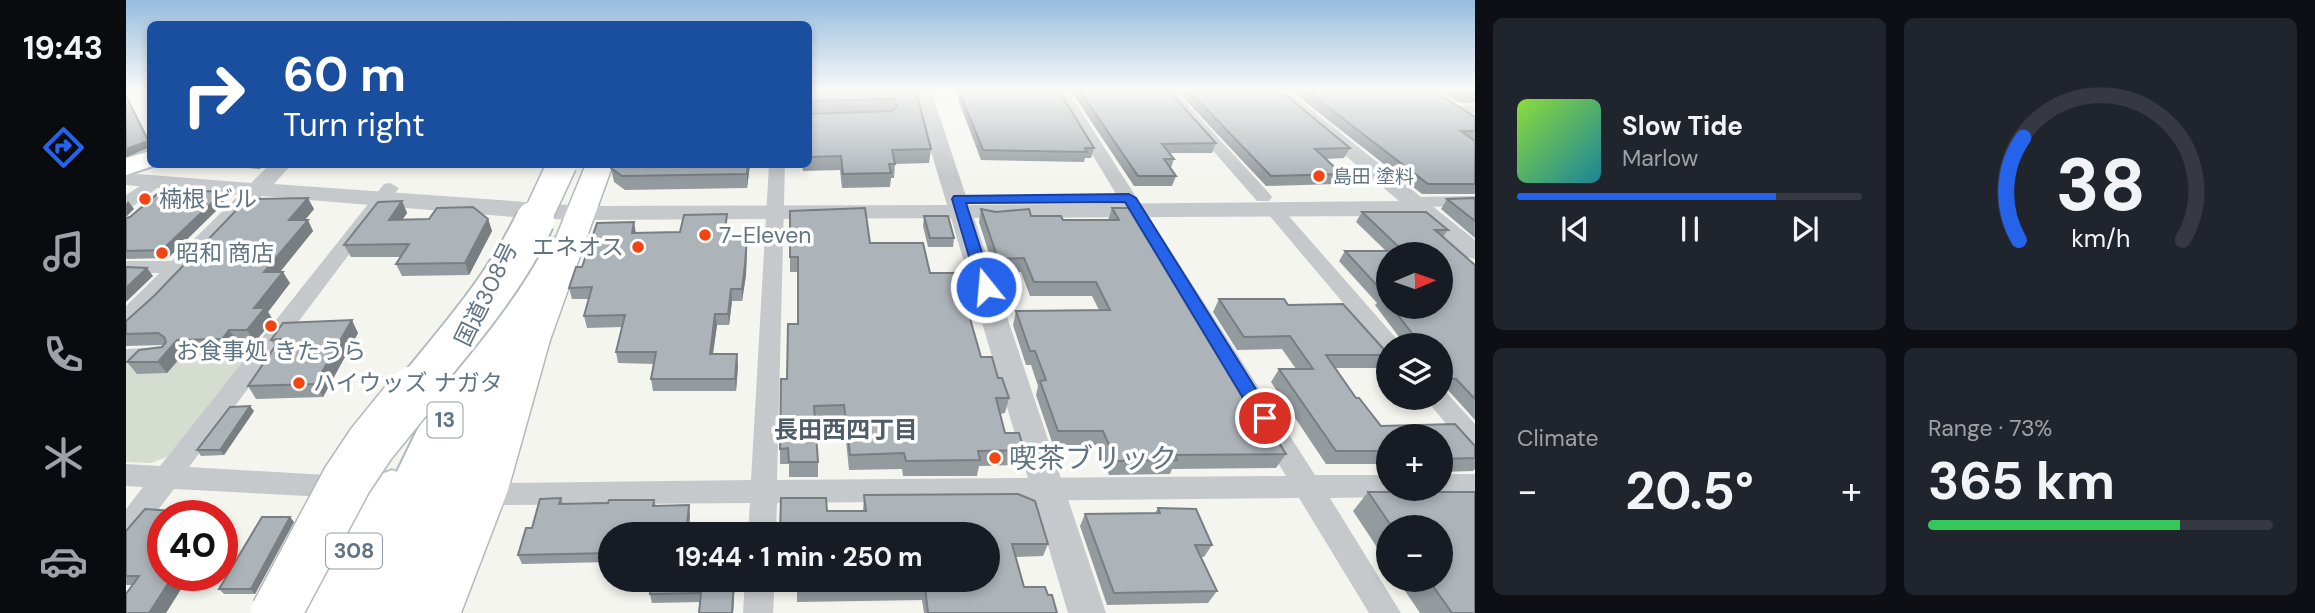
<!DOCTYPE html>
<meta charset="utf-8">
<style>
:root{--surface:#171b24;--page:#20242c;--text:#f1f3f6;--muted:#9ea1a6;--line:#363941;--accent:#2563eb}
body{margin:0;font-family:"DM Sans","Noto Sans JP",sans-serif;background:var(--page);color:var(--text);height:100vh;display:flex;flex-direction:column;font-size:26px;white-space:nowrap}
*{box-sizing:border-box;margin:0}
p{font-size:23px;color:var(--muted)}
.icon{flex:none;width:38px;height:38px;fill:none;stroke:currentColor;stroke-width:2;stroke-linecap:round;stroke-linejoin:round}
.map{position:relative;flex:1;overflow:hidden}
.sheet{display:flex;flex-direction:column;gap:18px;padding:18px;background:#0d0f14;width:840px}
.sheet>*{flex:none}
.hud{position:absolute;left:21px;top:21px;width:665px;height:147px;border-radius:10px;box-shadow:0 4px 10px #0003;background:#1a4fa0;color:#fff;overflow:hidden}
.needle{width:46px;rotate:88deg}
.buttons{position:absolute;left:1250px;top:242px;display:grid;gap:14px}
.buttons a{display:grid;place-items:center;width:77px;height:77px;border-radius:50%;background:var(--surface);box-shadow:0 4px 10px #0003;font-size:35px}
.speed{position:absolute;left:21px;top:500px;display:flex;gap:14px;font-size:35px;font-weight:700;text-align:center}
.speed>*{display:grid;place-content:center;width:91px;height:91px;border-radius:50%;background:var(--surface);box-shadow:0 4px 10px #0003;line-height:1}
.speed .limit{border:10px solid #d22;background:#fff;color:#111}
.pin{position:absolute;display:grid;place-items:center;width:60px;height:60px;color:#fff;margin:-30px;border:4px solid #fff;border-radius:50%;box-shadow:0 2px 7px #0007}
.me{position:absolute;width:77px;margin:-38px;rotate:343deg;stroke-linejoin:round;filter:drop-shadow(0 0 5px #0008)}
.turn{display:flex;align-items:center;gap:24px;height:147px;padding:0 21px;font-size:32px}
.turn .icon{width:91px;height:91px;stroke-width:2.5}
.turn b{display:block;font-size:49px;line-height:60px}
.big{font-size:52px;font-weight:700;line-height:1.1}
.sheet .card{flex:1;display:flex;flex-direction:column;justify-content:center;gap:10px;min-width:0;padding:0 24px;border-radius:10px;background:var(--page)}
.sheet .dial{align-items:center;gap:0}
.dial svg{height:182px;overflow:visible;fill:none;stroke:var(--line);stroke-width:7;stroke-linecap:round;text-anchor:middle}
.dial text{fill:var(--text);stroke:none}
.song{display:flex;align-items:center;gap:21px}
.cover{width:84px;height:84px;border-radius:10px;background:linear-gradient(135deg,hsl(90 70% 55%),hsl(190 70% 35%))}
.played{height:7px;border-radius:4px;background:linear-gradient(90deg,var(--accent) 75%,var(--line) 75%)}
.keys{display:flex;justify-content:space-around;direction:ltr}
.heat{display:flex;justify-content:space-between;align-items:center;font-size:38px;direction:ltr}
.charge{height:10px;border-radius:5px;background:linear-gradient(90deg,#34c759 73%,var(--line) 0)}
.sheet .tiles{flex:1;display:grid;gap:18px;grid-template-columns:repeat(2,1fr)}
.trip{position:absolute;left:472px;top:522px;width:402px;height:70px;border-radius:35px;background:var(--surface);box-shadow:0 4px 10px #0003;font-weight:700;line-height:70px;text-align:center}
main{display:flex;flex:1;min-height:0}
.tab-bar{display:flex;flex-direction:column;width:126px;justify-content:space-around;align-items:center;background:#090b0e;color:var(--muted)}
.tab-bar .icon{width:49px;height:49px}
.tab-bar .on{color:var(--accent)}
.tab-bar b{font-size:32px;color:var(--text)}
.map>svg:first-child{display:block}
.green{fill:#d5dcd0}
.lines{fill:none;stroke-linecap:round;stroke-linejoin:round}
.primary-casing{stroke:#b6babe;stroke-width:4}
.trunk-casing{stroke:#b5b9bc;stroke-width:3}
.motorway-casing{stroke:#b5b9bc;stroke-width:4}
.path{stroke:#bec0c2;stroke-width:2.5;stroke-dasharray:2.5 2.5;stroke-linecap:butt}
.service-far1{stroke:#c6c9cc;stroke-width:8}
.service{stroke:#c6c9cc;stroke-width:10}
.minor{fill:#c6c9cc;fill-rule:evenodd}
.tertiary{fill:#c6c9cc;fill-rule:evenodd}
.primary{fill:#fff;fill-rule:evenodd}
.trunk{fill:#fff;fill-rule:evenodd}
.motorway{fill:#fff;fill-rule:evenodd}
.motorway-bridge-far2-casing{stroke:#b5b9bc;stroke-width:32;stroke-linecap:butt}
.motorway-bridge-far1-casing{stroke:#b5b9bc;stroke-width:42;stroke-linecap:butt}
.motorway-bridge-casing{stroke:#b5b9bc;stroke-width:53;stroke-linecap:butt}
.motorway-bridge-far2{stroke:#fff;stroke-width:29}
.motorway-bridge-far1{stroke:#fff;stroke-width:38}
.motorway-bridge{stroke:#fff;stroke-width:50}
.wall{fill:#949b9f;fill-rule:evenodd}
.shaded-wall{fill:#787e82}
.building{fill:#acb4b9;stroke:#787e82;stroke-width:2}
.route{fill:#2563eb;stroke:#184099;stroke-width:2}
.poi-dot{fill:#f34411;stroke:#fff;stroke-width:2.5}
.labels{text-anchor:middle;stroke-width:7;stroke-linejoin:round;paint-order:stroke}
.far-poi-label{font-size:19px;fill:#607484;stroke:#fff;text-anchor:start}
.shield{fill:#fff;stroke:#909ea9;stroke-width:2}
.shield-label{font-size:21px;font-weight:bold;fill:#607484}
.poi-label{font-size:23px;fill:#607484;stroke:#fff;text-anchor:start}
.street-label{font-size:23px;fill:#607484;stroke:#fff}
.neighbourhood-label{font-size:24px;font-weight:bold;fill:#4f5d68;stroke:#fff}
.near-poi-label{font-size:28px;fill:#607484;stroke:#fff;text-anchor:start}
</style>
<main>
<nav class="tab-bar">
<b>19:43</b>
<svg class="icon on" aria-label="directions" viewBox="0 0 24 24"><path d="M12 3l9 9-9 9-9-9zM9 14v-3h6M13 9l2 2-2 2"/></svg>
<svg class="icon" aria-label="music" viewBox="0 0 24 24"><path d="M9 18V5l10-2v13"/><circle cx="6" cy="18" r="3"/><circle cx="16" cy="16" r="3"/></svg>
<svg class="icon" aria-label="phone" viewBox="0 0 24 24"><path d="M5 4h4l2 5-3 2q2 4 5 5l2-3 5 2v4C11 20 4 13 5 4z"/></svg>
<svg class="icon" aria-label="climate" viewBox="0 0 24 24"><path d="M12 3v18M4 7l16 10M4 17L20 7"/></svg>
<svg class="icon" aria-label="car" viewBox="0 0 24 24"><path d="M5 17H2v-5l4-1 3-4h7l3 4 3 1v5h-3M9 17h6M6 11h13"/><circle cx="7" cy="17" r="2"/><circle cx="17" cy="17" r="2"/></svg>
</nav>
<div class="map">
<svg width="1349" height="613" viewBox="0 0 1349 613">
<rect width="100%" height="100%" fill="#f5f5f0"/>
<!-- green -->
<polygon class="green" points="129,352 41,457 25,463 0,462 0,356"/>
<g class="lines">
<!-- primary casing -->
<g class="primary-casing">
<polygon id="primary" points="24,151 24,164 33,164 0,175 0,158"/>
</g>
<!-- trunk casing -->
<g class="trunk-casing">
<g id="trunk">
<polygon points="460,164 487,164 424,340 382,490 335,613 283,613 338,490 388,340"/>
<polygon points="266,470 282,476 288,489 217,613 163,613 171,595 250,476"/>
</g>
</g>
<!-- motorway casing -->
<g class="motorway-casing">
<polygon id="motorway" points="422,237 434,240 439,247 302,613 202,613 361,287 367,279 380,275 391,278 410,240"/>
</g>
<!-- path -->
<polyline class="path" points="0,92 7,91"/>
<!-- service-far1 -->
<polyline class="service-far1" points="1330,110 1349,109"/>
<!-- service -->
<polyline class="service" points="0,354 21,353"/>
<!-- minor -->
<g class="minor">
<polygon points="928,91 942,91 1189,475 1262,475 1262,488 1274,488 1271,494 1262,497 1204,498 1275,613 1243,613 1173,498 651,503 650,534 622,534 624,503 376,505 350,498 347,490 350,482 360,479 376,483 625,480 643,164 659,164 651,480 1160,476"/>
<polygon points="1035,91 1049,91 1143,193 1146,197 1143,201 1131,201"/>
<polygon points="28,177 34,178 36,182 34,186 6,207 0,208 0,195"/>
<polygon points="264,183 273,188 270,192 63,467 218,476 227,479 231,487 227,495 218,498 48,489 10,539 0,542 0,509 17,487 0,486 0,464 34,466 258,184"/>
<polygon points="1349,196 1349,206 1288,207 1279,202 1288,197"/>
<polygon points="1148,205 1154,206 1276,345 1262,345 1262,352 1257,350 1142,214 1139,210"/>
<polygon points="0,261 55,261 62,263 65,267 62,271 55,273 0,273"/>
<polygon points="1314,389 1319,391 1349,424 1349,451 1340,448 1303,403 1299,397 1314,397"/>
<polygon points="1314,474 1349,474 1349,496 1314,496 1305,493 1302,488 1314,488"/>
<polygon points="619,579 649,579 647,613 617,613"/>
</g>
<!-- tertiary -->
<polygon class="tertiary" points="787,91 805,91 843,205 1273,201 1143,91 1162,91 1349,240 1349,259 1340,257 1286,212 1275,216 848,218 980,613 942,613 825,218 456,220 399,218 136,196 10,328 0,331 0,306 113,195 0,185 0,173 125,183 144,164 166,164 148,184 456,206 821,205"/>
<!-- primary -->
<use href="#primary" class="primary"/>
<!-- trunk -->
<use href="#trunk" class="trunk"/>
<!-- motorway -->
<use href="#motorway" class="motorway"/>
<!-- motorway-bridge-far2 casing -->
<g class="motorway-bridge-far2-casing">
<polyline id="motorway-bridge-far2" points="409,222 436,164"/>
</g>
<!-- motorway-bridge-far1 casing -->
<g class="motorway-bridge-far1-casing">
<path id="motorway-bridge-far1" d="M287,392C331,338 379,284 409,220"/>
</g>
<!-- motorway-bridge casing -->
<g class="motorway-bridge-casing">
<polyline id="motorway-bridge" points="150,613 221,480 245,444 288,391"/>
</g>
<!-- motorway-bridge-far2 -->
<use href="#motorway-bridge-far2" class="motorway-bridge-far2"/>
<!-- motorway-bridge-far1 -->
<use href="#motorway-bridge-far1" class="motorway-bridge-far1"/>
<!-- motorway-bridge -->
<use href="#motorway-bridge" class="motorway-bridge"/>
</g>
<!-- wall -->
<g class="wall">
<polygon points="682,91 790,91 805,149 803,163 769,164 768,178 765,178 764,187 716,188 714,170 677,171 676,165 671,164 682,164"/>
<polygon points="833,91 933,91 968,148 965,158 959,158 958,162 855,160 832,99"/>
<polygon points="945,91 1043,91 1090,143 1086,153 1044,153 1048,159 1045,168 1050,176 1046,186 1008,186"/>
<polygon points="1051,91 1155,91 1224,148 1218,158 1200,159 1216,174 1210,184 1140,186"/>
<polygon points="1165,91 1308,91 1349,117 1349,194 1296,194"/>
<polygon points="1313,91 1349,91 1349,103 1334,103"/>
<polygon points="111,164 141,164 133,169 112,167"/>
<polygon points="486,164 624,164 621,188 499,190 488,182 485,168"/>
<polygon points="93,191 98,203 42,258 0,259 0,218 57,192"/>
<polygon points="1349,198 1349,238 1315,209 1321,199"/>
<polygon points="276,201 281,213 276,220 362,219 366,231 343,275 276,276 270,264 275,257 225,257 218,245"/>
<polygon points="986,208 1088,336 1086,339 1088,344 1117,392 1160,454 1150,468 1046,469 1044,474 983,475 971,445 927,445 910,395 912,386 905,365 900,365 887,325 890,311 973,310 966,296 904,296 895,272 869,272 853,222 855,209 937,220 982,220"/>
<polygon points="188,209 179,220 187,231 154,272 164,283 142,312 147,320 129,342 112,342 104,351 60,351 41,373 11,374 1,362 36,347 38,345 0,346 0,321"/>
<polygon points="664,211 744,243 804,273 855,357 872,378 883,398 879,413 874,414 879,433 898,450 893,465 853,466 851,476 777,476 776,469 723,470 718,421 689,421 692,462 692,477 663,477 663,464 654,464 654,449 661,379 672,324 672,272 664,272"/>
<path d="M1236,212L1322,230L1317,237L1349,265V420L1321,389H1314V345H1279L1249,305L1251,303L1213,261L1219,251H1260L1230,222ZM1262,254L1314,306H1262Z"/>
<polygon points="798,216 828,238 827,247 802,247 797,226"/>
<polygon points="601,226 600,238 621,249 620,275 616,301 606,301 603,325 591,325 587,354 612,366 610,391 527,391 525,379 528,364 492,363 490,352 496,327 461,328 458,316 463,299 446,299 443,288 456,267 554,232"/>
<polygon points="1093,299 1158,299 1162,305 1217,304 1262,354 1262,356 1253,368 1209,368 1230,398 1233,398 1255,426 1329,424 1349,446 1349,469 1347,471 1314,472 1314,436 1262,436 1262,464 1200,464 1145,382 1153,369 1170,369 1156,349 1111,350 1087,312"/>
<polygon points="232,333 197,397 130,399 122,386 149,346 145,340"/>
<polygon points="128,411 98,455 75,456 71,450"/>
<polygon points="1242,492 1349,492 1349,613 1294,613 1271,579 1314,579 1314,527 1262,527 1262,564 1227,511"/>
<polygon points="738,495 922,544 917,556 890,557 898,587 922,595 931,613 798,613 796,600 671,602 671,579 863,534 654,534 655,498 701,511 737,511"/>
<polygon points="435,498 437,504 528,500 530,506 564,515 485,534 485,562 396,564 392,555 406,528"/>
<polygon points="1032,508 1086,545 1078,557 1075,557 1091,591 1082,603 981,605 954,526 959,514 1029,513"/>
<polygon points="19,509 91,514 93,516 37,516 37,576 68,576 64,581 60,581 40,613 0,613 0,594 7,585 0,585 0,531"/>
<polygon points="164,517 168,522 129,594 98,594 93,589"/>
<polygon points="518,579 609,579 607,613 574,602 526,603 524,594 525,588 520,588"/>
</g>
<!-- shaded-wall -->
<g class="shaded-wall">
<polygon points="19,142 23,148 0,157 0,149"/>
<polygon points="131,164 141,164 133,169"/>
<polygon points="622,164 624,164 621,188 621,174"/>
<polygon points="93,191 98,203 42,258 36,250"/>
<polygon points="182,198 188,209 169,232 163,220"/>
<polygon points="2,201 8,209 0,217 0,204"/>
<polygon points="276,201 281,213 268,232 263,220"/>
<polygon points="601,214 601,226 599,249 598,238"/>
<polygon points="362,219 366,231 343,275 339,263"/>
<polygon points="182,220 187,231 145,283 138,272"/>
<polygon points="508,222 510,234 506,233"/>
<polygon points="621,238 621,249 620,275 616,301 616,289"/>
<polygon points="21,268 27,276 0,302 0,288"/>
<polygon points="157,272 164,283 142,312 147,320 129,342 121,330 128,308"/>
<polygon points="605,289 606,301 603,325 602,314"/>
<polygon points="589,314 591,325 585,366 584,354"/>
<polygon points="226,320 232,333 197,397 189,384"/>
<polygon points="103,330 112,342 104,351 96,339"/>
<polygon points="51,340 60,351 41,373 32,362"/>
<polygon points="611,354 612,366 610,391 609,379"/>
<polygon points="124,406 128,411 98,455 94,450"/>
<polygon points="563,505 564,515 563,534 560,534"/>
<polygon points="164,517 168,522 129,594 125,589"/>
<polygon points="47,576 55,576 60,581 40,613 23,613"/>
<polygon points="58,576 68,576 64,581"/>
<polygon points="608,579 609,579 607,613 606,613"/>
</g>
<!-- building -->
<g class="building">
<polygon points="682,91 790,91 805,149 766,150 769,164 763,164 765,173 717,174 715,156 682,157 682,114 765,111 771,107 769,99 682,101"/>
<polygon points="833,91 933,91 968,148 959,148 961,152 857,150"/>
<polygon points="954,91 1043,91 1090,143 1036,144 1048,159 1038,159 1050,176 1012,176"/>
<polygon points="1063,91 1155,91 1224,148 1189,149 1216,174 1145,176"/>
<polygon points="1181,91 1308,91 1349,117 1349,131 1335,131 1349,141 1349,184 1302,184"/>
<polygon points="1334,91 1349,91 1349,94 1339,94"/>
<polygon points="0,96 24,144 19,142 0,149"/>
<polygon points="486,164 622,164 621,174 496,176 485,168"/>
<polygon points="38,188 55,188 51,192 93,191 89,195 94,195 36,250 0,251 0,218 4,217"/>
<polygon points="182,198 163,220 182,220 138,272 157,272 128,308 139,308 121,330 103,330 96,339 51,340 32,362 1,362 13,350 36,347 40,342 38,337 32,333 0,334 0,321 28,296 121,199"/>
<polygon points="1349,198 1349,221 1321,199"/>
<polygon points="276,201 263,220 303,219 311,208 347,207 362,219 339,263 270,264 283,244 218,245 252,202"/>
<polygon points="739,208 744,243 797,243 804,273 831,273 855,357 866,357 872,378 876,378 883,398 870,398 879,433 893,433 898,450 852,451 854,460 780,461 778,453 724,455 718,405 688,406 692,462 663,462 662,448 654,449 655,379 661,379 662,324 672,324 672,257 664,257 664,211"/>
<polygon points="986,208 1006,208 1088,336 1085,336 1088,344 1117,392 1121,392 1160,454 1049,455 1051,460 990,461 977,431 932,431 914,381 920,380 909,351 904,351 890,311 984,310 970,282 908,282 898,258 872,259 855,209 870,212 903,209 905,216 935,216 937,220 993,220"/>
<polygon points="1236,212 1300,212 1322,230 1309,230 1349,265 1349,399 1330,379 1320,378 1314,371 1314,345 1295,345 1265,306 1314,306 1314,254 1262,254 1262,302 1256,295 1260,295 1219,251 1277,251"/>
<polygon points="601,214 598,238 621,238 619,264 616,289 605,289 602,314 589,314 584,354 611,354 609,379 525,379 530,352 490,352 499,315 458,316 466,287 443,288 450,267 456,267 471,223 508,222 506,233 554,232 558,215"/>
<polygon points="798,216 822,216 828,238 804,238"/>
<polygon points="0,267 21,268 0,288"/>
<polygon points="1093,299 1158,299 1162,305 1217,304 1262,354 1262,355 1200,355 1230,398 1233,398 1255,426 1329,424 1349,446 1349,458 1314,459 1314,436 1262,436 1262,451 1210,451 1153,369 1187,369 1164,336 1118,337"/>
<polygon points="226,320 189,384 122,386 154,339 145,340 157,323"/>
<polygon points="124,406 94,450 71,450 104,407"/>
<polygon points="1242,492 1349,492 1349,613 1326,613 1302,579 1314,579 1314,527 1266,527"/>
<polygon points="892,494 909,501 922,544 886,544 898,587 919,587 922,595 926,595 931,613 802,613 799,587 671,590 671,579 863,579 863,534 654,533 655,498 700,498 701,511 740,511 738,495"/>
<polygon points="435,498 433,504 482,503 483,500 528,500 527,506 563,505 560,534 485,534 485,553 392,555 400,528 406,528 414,499"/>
<polygon points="1032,508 1070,509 1086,545 1069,545 1091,591 988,593 959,514 1034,513"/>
<polygon points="19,509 91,514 88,516 37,516 37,576 47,576 23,613 0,613 0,594 13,576 0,576 0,531"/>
<polygon points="136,517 164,517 125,589 93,589"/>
<polygon points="526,579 608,579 606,613 573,613 575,593 524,594"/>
</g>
<!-- sky -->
<linearGradient id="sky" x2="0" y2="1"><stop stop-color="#97bcde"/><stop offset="0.51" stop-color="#fafaf8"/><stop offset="1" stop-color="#fafaf8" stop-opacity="0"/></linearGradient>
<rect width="1349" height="177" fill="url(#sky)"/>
<!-- route -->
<polygon class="route" points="1003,194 1010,198 1145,413 1148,418 1145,423 1139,425 1132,423 999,202 840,203 867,287 860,292 852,287 826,199 828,196"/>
<!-- markers -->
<g class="poi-dot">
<circle cx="1193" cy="176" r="7"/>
<circle cx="19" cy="199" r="7"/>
<circle cx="579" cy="235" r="7"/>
<circle cx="512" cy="247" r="7"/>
<circle cx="36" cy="253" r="7"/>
<circle cx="145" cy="326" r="7"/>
<circle cx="173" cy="383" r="7"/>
<circle cx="869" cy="458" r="7"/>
</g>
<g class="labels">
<!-- far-poi labels -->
<g class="far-poi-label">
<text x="1207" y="183">島田 塗料</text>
</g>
<!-- shield labels -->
<g class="shield">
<rect x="301.5" y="402.5" width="35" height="35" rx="5"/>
<rect x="200" y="533.5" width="56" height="35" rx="5"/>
</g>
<g class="shield-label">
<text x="319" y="427">13</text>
<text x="228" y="558">308</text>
</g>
<!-- poi labels -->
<g class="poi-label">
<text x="33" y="207">楠根 ビル</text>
<text x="593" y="243">7-Eleven</text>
<text x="498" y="255" text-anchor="end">エネオス</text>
<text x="50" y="261">昭和 商店</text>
<text x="145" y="359" text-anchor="middle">お食事処 きたうら</text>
<text x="187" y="391">ハイウッズ ナガタ</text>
</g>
<!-- street labels -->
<g class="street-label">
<text transform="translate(360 294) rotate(-64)" y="8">国道308号</text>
</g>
<!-- neighbourhood labels -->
<g class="neighbourhood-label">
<text x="720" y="438">長田西四丁目</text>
</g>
<!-- near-poi labels -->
<g class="near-poi-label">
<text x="883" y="468">喫茶ブリック</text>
</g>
</g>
</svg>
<div class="buttons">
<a><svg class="needle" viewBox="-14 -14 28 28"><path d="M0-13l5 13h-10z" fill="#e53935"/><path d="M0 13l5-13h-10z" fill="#9ea1a6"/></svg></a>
<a><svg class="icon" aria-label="layers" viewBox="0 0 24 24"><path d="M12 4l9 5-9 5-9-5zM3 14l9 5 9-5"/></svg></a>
<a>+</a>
<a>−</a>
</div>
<div class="speed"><div class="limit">40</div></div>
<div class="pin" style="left:1139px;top:418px;background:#d93025"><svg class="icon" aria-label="arrive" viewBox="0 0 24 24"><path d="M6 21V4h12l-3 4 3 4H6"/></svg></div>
<svg class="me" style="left:860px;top:287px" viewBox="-20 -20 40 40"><circle r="17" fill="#2563eb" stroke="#fff" stroke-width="3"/><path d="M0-11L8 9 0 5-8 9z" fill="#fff"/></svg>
<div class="trip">19:44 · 1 min · 250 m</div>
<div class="hud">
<div class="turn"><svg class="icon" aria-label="right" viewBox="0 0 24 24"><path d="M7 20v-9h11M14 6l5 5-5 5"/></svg><div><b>60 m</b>Turn right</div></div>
</div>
</div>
<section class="sheet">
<div class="tiles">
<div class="card">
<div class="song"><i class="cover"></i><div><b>Slow Tide</b><p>Marlow</p></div></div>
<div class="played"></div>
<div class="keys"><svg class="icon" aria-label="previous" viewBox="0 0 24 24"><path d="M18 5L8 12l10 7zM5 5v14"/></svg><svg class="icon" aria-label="pause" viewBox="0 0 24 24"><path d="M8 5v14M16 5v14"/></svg><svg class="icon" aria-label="next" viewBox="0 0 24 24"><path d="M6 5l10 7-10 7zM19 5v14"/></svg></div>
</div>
<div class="card dial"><svg viewBox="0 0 100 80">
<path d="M14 69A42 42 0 1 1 86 69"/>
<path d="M14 69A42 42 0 0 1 16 24" stroke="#2563eb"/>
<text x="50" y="56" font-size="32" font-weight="700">38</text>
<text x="50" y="72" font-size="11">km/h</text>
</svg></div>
<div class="card"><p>Climate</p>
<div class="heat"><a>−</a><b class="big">20.5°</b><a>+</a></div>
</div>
<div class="card"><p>Range · 73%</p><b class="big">365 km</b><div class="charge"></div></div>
</div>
</section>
</main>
